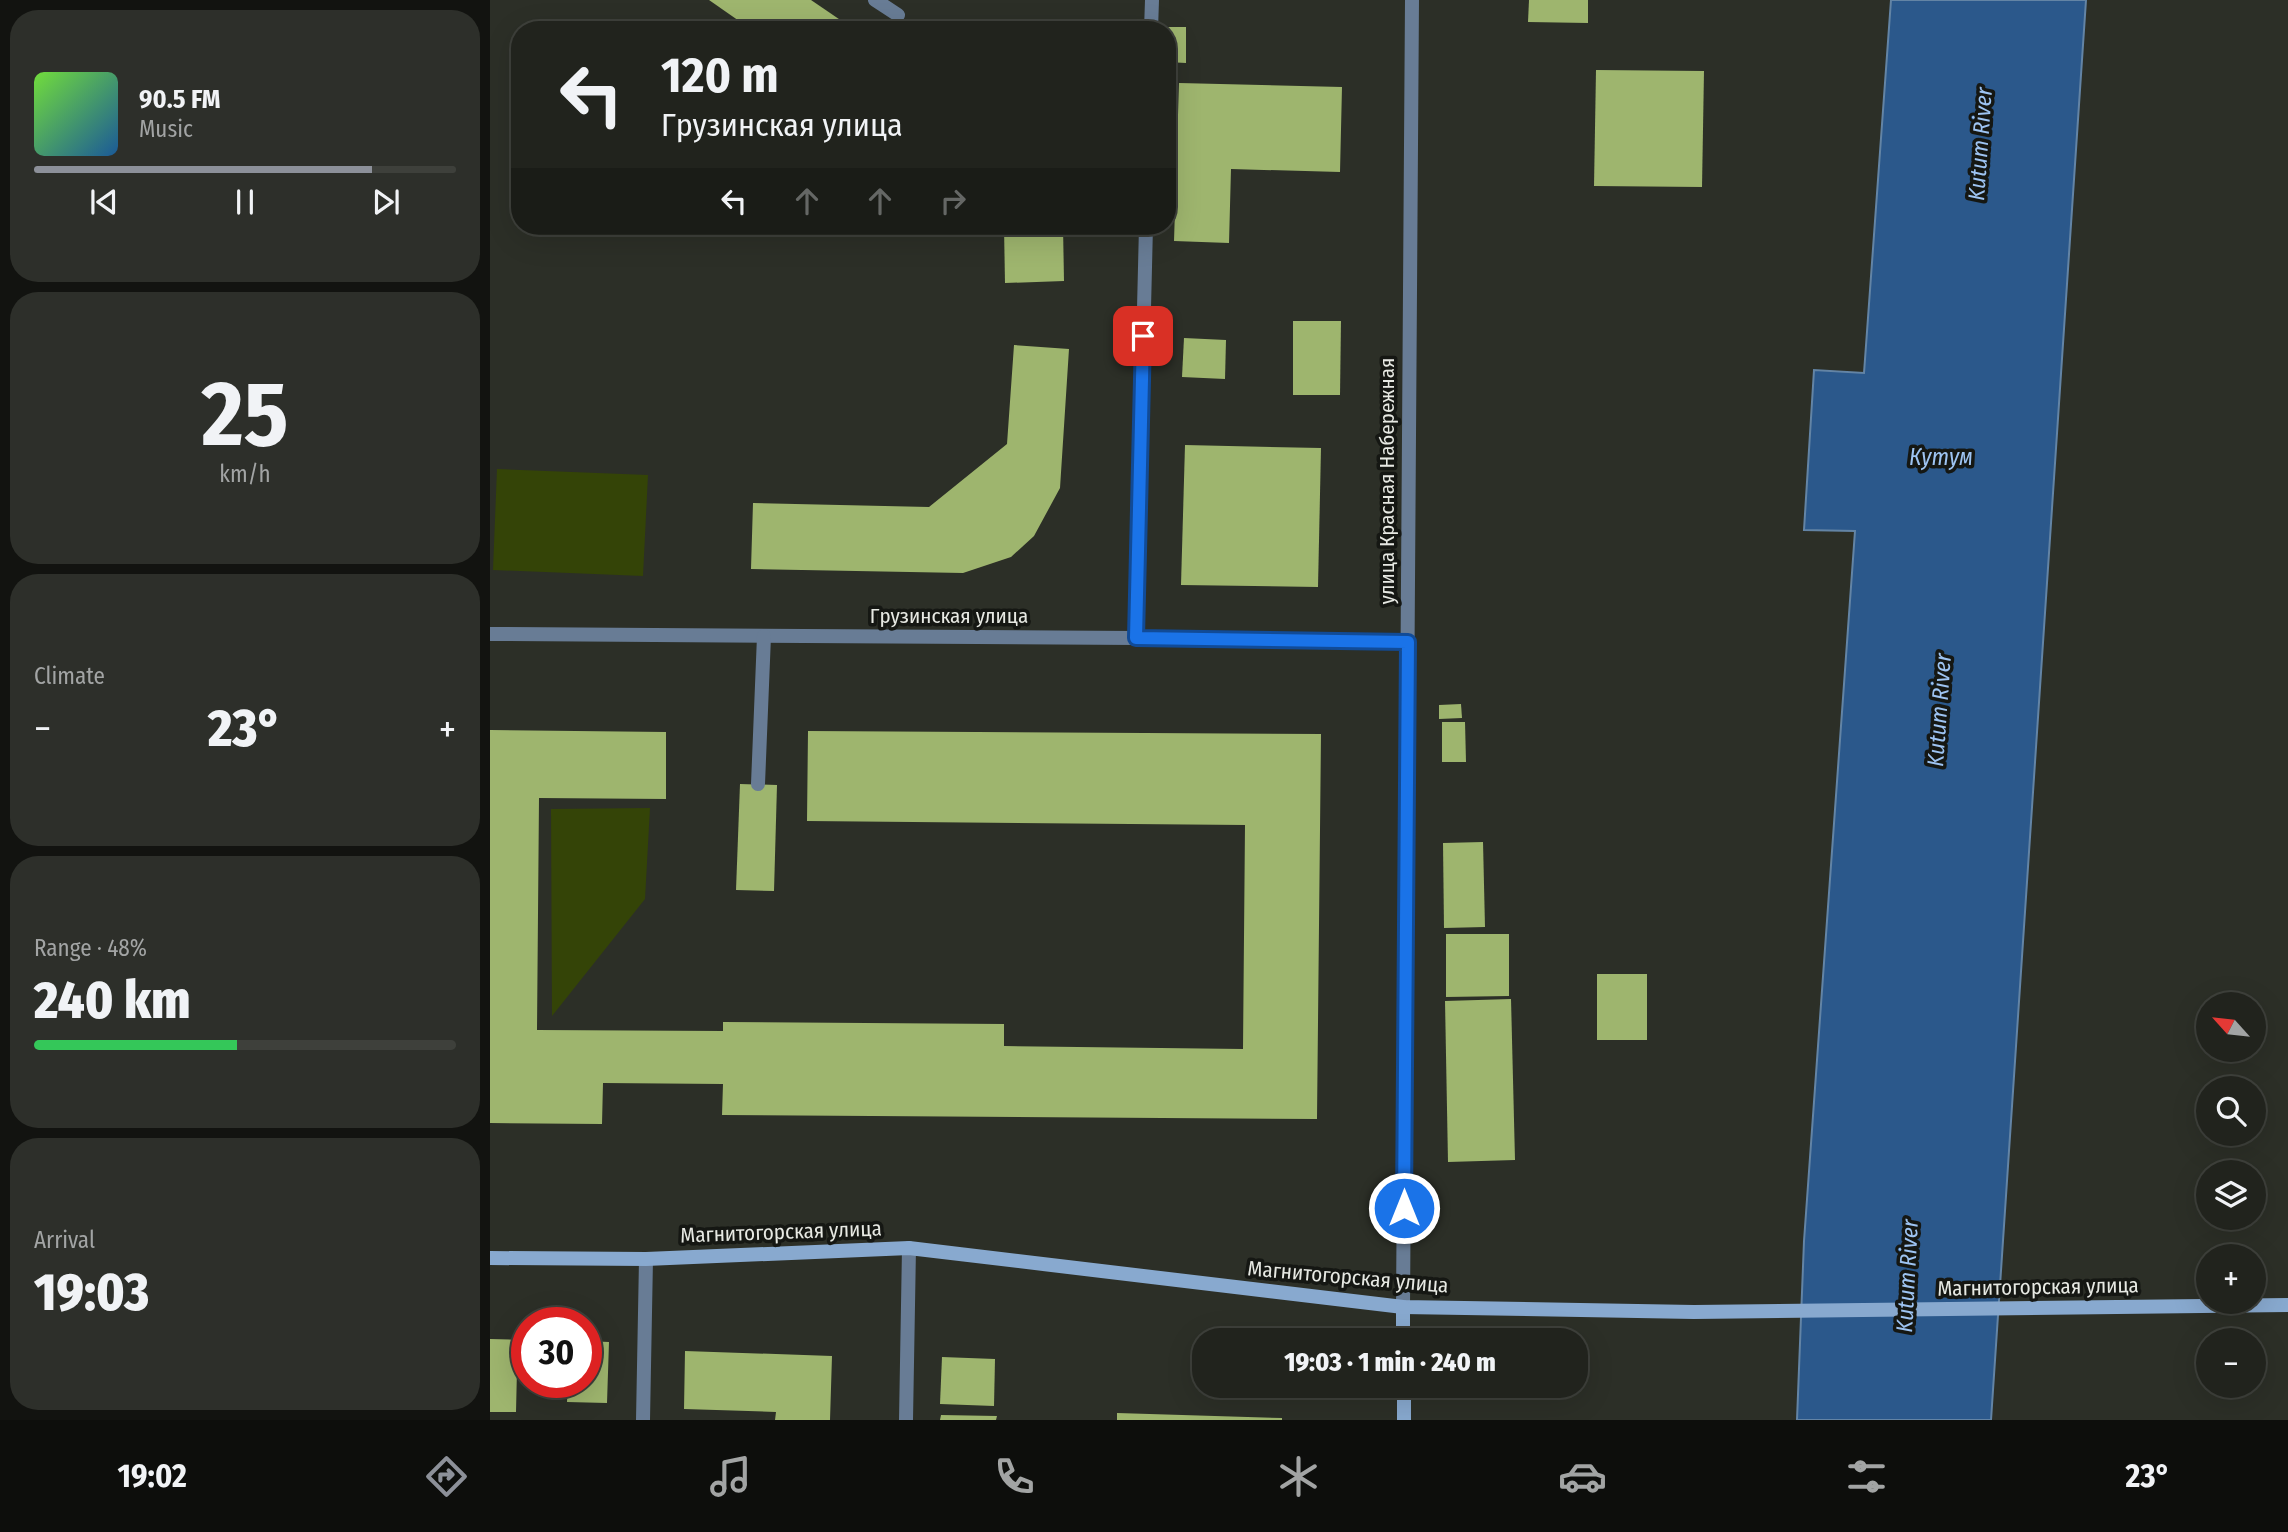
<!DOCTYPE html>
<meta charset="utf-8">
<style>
:root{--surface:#21231d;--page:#2d2f2a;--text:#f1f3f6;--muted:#a2a4a4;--line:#3e403b;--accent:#8c9099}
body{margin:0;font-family:"Fira Sans Condensed",sans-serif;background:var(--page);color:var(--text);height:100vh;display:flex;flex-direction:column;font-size:26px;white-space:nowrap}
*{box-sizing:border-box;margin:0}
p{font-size:23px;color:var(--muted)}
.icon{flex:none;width:38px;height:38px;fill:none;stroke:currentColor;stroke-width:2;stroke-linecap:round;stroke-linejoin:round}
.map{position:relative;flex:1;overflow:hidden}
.sheet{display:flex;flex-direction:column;gap:10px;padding:10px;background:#121310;width:490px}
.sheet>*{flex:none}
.banner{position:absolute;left:21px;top:21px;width:665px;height:214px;border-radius:28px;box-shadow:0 7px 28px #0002,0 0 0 2px var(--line);background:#21231d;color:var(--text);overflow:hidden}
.needle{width:46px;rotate:297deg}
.fabs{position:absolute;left:1706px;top:992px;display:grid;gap:14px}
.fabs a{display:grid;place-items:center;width:70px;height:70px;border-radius:50%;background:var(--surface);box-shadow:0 7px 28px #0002,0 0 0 2px var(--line);font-size:35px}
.speed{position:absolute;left:21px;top:1307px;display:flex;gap:14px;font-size:35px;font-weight:700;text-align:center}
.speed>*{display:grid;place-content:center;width:91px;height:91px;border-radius:50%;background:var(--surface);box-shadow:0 7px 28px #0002,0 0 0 2px var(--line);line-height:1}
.speed .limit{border:10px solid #d22;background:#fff;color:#111}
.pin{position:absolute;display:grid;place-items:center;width:60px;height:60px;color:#fff;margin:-30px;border-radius:14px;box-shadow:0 4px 10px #0006}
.me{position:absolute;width:77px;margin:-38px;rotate:0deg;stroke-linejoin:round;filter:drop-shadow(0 0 5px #0008)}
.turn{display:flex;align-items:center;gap:24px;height:147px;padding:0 35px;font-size:32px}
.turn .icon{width:91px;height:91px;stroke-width:2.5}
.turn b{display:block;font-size:49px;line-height:60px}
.lanes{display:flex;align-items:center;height:66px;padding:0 35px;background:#0003;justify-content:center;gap:35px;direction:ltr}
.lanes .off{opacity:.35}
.big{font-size:52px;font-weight:800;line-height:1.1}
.sheet .tile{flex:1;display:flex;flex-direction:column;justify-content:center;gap:10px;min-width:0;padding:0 24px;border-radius:28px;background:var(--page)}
.sheet .dial{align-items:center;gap:0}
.dial b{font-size:91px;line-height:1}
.song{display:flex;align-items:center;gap:21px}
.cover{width:84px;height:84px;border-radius:10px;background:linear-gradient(135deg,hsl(100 70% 55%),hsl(210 70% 35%))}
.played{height:7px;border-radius:4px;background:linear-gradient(90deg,var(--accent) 80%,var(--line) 80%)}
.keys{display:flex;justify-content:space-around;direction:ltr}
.heat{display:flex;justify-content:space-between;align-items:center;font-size:38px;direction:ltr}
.charge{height:10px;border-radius:5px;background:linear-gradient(90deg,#34c759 48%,var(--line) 0)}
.trip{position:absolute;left:702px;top:1328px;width:396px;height:70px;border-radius:28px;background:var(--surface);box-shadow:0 7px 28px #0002,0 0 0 2px var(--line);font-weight:800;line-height:70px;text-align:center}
.tab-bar{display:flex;height:112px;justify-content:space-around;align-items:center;background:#0d0e0c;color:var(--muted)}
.tab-bar .icon{width:49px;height:49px}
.tab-bar .on{color:var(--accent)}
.tab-bar b{font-size:32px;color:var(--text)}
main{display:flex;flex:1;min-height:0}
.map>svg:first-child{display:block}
.green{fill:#344407}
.water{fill:#2b588b;stroke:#6384a5;stroke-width:2}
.building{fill:#9eb56e}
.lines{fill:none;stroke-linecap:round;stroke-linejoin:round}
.lane{stroke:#687c95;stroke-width:14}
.street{stroke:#687c95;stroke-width:14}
.secondary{stroke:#88a9cf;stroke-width:14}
.route-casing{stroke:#114b97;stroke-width:18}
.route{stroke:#1a73e8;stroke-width:12}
.labels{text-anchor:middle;stroke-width:7;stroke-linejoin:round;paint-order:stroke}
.street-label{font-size:21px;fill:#e7e9e3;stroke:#151713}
.water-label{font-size:23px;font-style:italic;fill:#9ec4f2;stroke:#151713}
</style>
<main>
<section class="sheet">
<div class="tile">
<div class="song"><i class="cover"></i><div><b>90.5 FM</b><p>Music</p></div></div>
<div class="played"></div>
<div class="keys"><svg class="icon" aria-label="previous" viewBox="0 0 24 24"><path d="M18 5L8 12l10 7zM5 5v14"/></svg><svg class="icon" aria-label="pause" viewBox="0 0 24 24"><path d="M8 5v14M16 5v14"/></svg><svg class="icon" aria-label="next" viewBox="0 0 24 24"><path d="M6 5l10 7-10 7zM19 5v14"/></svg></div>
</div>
<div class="tile dial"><b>25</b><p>km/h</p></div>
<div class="tile"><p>Climate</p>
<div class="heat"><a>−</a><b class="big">23°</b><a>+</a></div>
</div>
<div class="tile"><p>Range · 48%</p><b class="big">240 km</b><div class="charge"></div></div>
<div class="tile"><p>Arrival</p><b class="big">19:03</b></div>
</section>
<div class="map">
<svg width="1798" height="1420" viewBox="0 0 1798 1420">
<rect width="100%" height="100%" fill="#2c2f27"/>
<!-- green -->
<g class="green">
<polygon points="7,469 158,475 153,576 3,570"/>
<polygon points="160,808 155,899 62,1016 61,809"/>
</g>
<!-- water -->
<polygon class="water" points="1401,0 1596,0 1501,1420 1307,1420 1314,1241 1365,531 1314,530 1324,370 1374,373"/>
<!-- building -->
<g class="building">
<polygon points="219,0 321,0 365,30 262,30"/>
<polygon points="1039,0 1098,0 1098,23 1038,22"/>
<polygon points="669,27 696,27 696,63 677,62 677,30 669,30"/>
<polygon points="1106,70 1214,71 1212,187 1104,186"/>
<polygon points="689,83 852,87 850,172 741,169 739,243 684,241"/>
<polygon points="514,226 573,226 574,281 515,283"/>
<polygon points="803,321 851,321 850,395 803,395"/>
<polygon points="694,338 736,340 735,379 692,377"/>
<polygon points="524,345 579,349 570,488 544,536 521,557 473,573 261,569 263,503 439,507 517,444"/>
<polygon points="695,445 831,448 828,587 691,585"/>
<polygon points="971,704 972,718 949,719 949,705"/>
<polygon points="952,722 975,722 976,762 952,762"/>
<polygon points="0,730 176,732 176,799 49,798 47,1030 233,1031 233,1022 514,1024 514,1046 753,1049 755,825 317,821 318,731 831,734 827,1119 232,1115 233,1084 113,1083 112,1124 0,1123"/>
<polygon points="250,784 287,785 284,891 246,890"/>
<polygon points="993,842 995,927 954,928 953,843"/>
<polygon points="956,934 1019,934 1019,996 956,997"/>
<rect x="1107" y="974" width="50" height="66"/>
<polygon points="1021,999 1025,1160 958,1162 955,1001"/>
<polygon points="0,1339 37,1340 37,1370 27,1369 26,1412 0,1412"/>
<polygon points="96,1341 119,1342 117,1403 77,1402 78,1382 96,1382"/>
<polygon points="195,1351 342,1356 340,1420 285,1420 286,1412 194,1409"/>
<polygon points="452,1357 505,1359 504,1406 450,1404"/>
<polygon points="627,1413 792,1418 792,1420 627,1420"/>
<polygon points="451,1415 507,1416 506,1420 450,1420"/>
</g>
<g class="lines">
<!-- lane -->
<polyline class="lane" points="385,0 408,15"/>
<!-- street -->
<g class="street">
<polyline points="661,30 662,0"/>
<polyline points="0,634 646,638 918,642"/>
<polyline points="646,638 656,226"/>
<polyline points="268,784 274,636"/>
<polyline points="913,1307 922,0"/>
<polyline points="153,1420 156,1259"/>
<polyline points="416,1420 419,1248"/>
</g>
<!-- secondary -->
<g class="secondary">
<polyline points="0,1258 156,1259 419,1248 913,1307 1204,1312 1798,1305"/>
<polyline points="913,1307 913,1340"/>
<polyline points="914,1386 914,1420"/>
</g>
</g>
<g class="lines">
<!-- route casing -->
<g class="route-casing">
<polyline id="route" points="653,336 646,638 918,642 914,1208"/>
</g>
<!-- route -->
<use href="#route" class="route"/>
</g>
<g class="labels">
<!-- street labels -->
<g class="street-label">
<text transform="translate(897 481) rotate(-90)" y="7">улица Красная Набережная</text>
<text x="459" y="623">Грузинская улица</text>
<text transform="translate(291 1232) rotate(-2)" y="7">Магнитогорская улица</text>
<text transform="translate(858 1277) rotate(5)" y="7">Магнитогорская улица</text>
<text transform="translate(1548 1287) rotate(-1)" y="7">Магнитогорская улица</text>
</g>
<!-- water labels -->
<g class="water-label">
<text transform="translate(1490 144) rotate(-86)" y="8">Kutum River</text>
<text x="1451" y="465">Кутум</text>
<text transform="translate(1449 710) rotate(-86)" y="8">Kutum River</text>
<text transform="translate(1417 1276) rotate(-87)" y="8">Kutum River</text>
</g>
</g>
</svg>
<div class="fabs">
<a><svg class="needle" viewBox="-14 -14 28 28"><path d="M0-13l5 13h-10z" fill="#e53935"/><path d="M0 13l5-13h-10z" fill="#a2a4a4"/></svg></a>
<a><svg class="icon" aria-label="search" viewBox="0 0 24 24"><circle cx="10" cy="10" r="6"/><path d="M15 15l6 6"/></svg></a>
<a><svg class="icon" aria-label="layers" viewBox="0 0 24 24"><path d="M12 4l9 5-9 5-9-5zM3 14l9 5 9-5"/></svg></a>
<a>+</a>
<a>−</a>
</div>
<div class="speed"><div class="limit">30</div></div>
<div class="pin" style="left:653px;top:336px;background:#d93025"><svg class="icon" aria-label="arrive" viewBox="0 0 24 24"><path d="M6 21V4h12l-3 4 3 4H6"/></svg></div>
<svg class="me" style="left:914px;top:1208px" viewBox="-20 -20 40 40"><circle r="17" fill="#1a73e8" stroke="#fff" stroke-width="3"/><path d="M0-11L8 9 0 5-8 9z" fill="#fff"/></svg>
<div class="trip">19:03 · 1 min · 240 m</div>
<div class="banner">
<div class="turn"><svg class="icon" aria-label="left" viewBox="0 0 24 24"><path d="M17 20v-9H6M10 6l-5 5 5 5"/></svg><div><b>120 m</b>Грузинская улица</div></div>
<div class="lanes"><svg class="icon" aria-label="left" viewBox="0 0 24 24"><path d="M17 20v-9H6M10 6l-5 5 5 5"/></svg><svg class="icon off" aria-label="ahead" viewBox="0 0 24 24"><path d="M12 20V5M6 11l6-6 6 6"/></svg><svg class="icon off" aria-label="ahead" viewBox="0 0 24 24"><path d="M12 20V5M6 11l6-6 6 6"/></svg><svg class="icon off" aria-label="right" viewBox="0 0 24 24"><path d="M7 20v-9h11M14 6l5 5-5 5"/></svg></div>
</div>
</div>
</main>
<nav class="tab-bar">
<b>19:02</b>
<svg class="icon on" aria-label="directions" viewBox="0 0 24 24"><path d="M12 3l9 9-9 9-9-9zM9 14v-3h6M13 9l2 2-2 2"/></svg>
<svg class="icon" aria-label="music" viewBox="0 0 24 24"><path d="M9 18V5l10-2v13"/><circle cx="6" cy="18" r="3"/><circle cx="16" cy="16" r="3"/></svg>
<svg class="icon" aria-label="phone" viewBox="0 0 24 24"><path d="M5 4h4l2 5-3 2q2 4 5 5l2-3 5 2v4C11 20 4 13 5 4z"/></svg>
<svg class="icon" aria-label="climate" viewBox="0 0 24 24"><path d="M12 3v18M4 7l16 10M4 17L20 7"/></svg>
<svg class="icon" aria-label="car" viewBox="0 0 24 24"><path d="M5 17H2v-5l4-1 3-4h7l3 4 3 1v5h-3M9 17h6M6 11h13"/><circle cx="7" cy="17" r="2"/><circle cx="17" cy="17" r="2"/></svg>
<svg class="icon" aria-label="filters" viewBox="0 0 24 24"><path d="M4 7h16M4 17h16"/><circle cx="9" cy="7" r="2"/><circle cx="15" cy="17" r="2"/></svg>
<b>23°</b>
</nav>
